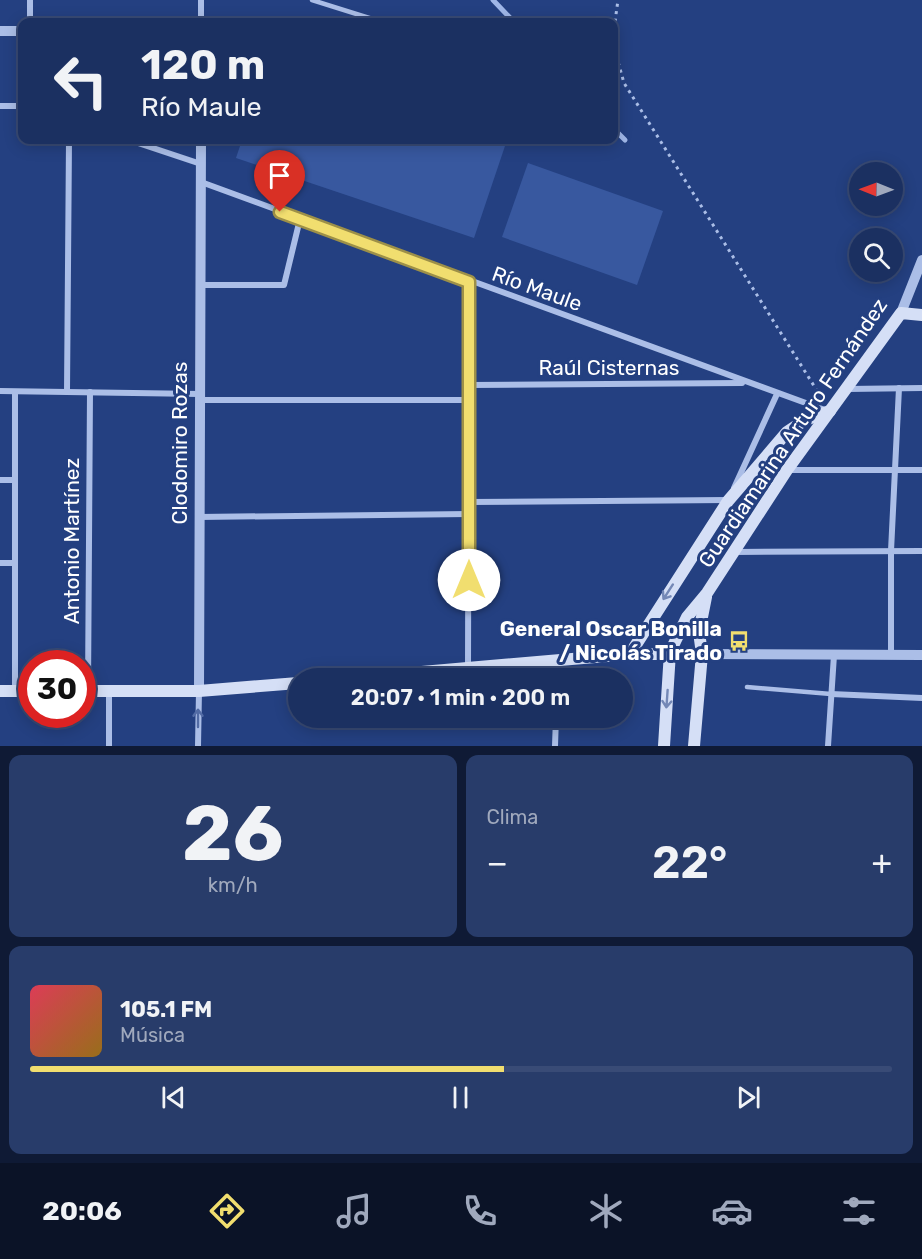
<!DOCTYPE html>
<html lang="es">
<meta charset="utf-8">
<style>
:root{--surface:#1b3061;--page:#283c6a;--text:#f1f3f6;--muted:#a0a9bd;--line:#394b76;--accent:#f1de6f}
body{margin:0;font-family:Rubik,sans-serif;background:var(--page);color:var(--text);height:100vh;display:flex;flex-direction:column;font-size:22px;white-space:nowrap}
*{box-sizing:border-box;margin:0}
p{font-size:20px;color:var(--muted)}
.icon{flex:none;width:33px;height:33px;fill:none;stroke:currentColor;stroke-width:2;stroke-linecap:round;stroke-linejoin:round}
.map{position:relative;height:746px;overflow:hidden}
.panel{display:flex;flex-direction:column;gap:9px;padding:9px;background:#0f1a35;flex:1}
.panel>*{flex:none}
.banner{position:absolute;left:18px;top:18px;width:600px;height:126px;border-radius:12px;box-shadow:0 3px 15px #0003,0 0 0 2px var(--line);background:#1b3061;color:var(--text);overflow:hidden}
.needle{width:39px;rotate:271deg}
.fabs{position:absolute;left:849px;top:162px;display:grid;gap:12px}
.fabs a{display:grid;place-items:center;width:54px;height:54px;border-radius:50%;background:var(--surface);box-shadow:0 3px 15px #0003,0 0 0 2px var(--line);font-size:30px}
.speed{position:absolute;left:18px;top:650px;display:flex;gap:12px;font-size:30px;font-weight:700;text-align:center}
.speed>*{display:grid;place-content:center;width:78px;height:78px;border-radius:50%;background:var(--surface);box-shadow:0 3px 15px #0003,0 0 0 2px var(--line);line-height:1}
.speed .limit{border:9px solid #d22;background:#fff;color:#111}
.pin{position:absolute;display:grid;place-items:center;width:51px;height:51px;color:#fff;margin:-62px -26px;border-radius:50% 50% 50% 0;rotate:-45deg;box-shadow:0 0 6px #0007}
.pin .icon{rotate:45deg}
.me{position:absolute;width:66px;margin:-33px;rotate:0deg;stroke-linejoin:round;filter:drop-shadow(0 0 4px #0008)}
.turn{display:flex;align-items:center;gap:21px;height:126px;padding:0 24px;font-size:27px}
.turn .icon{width:78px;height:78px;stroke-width:2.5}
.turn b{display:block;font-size:42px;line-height:51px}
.big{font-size:45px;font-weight:600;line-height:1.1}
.panel .card{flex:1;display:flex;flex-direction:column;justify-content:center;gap:9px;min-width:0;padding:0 21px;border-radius:12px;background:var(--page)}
.panel .dial{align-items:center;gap:0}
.dial b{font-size:78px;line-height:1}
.song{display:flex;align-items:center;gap:18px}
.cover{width:72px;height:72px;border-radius:9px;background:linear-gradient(135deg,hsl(350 70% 55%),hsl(40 70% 35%))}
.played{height:6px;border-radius:3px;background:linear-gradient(90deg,var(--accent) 55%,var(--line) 55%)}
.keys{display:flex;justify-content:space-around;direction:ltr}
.heat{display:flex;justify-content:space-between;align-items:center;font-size:33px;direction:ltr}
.panel .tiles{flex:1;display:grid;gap:9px;grid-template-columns:1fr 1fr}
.card:last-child{grid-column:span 2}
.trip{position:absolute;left:288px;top:668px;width:345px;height:60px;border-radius:30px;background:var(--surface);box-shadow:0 3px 15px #0003,0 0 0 2px var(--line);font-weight:600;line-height:60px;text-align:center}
.tabs{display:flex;height:96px;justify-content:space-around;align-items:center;background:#0b1327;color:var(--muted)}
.tabs .icon{width:42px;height:42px}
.tabs .on{color:var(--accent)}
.tabs b{font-size:27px;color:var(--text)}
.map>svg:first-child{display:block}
.green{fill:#38589f}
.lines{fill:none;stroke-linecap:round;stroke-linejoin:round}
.stream{stroke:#a0b7e8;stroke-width:5}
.path{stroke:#abbee7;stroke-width:3;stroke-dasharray:3 4.5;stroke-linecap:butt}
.service{stroke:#abbee7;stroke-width:4.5}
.minor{stroke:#abbee7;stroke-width:6}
.tertiary{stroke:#abbee7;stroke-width:10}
.secondary{stroke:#d5dff6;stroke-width:12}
.oneway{stroke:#7488b6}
.oneway2{stroke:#536ca5}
.route-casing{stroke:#9d9048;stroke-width:15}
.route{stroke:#f1de6f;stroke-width:10}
.labels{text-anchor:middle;stroke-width:6;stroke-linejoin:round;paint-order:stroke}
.street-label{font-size:21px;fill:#fff;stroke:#244081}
.poi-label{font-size:21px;font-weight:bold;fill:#fff;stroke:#244081;text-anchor:end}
</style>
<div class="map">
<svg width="922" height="746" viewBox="0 0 922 746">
<rect width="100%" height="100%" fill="#244081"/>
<!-- green -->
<g class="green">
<polygon points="242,140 507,140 474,238 236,158"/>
<polygon points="528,163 663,211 637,285 502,237"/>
</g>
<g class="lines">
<!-- stream -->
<g class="stream">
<polyline points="493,0 514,22"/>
<polyline points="614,129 625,140"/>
</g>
<!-- path -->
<g class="path">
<polyline points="614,29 618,0"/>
<polyline points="614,33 615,51 624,83 821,397"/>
</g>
<!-- service -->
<g class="service">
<polyline points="312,0 382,22"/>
<polyline points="747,687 831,694"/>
</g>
<!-- minor -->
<g class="minor">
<polyline points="30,0 30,22"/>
<polyline points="201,0 201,22"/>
<polyline points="0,106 22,106"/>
<polyline points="129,140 201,164"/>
<polyline points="201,182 825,410"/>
<polyline points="200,285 284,285 300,219"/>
<polyline points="469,385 742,383"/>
<polyline points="848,389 922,388"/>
<polyline points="0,391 200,394"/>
<polyline points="15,392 15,691"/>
<polyline points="67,392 69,140"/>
<polyline points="200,400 469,400"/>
<polyline points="788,470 922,470"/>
<polyline points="0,480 15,480"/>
<polyline points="734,488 777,394"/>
<polyline points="469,502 728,500"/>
<polyline points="199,517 469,514"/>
<polyline points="735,552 922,551"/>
<polyline points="0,563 15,563"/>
<polyline points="891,655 891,551 899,388"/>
<polyline points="468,668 469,282"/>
<polyline points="556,678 557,662"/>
<polyline points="88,691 90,392"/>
<polyline points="109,691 109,746"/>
<polyline points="831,694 922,698"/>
<polyline points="198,746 199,691"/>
<polyline points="555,746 556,717"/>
<polyline points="828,746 834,655"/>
</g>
<!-- tertiary -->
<g class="tertiary">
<polyline points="0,31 22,31"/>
<polyline points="901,313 922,260"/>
<polyline points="702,654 922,655"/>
<polyline points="199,691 201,140"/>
</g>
<!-- secondary -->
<g class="secondary">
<polyline points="630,654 728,501 787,432 805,420 830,411"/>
<polyline points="353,678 630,654 702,654"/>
<polyline points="0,691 32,691"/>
<polyline points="82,691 199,691 298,683"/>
<polyline points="664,746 670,652 687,617 707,593 787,470 901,313 922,315"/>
<polyline points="694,746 702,654 699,632 706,597"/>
</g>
</g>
<!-- one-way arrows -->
<defs><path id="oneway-shaft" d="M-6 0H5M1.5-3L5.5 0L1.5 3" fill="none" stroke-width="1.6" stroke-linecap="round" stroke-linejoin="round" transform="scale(1.5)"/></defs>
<g class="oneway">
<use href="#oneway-shaft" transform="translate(668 592) rotate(123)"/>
<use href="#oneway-shaft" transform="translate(667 699) rotate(94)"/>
</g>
<use class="oneway2" href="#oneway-shaft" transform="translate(198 718) rotate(-90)"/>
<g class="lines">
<!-- route casing -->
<g class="route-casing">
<polyline id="route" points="280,212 469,282 469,580"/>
</g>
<!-- route -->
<use href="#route" class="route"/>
</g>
<!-- icons -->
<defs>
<g id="bus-bare" transform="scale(1.62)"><path d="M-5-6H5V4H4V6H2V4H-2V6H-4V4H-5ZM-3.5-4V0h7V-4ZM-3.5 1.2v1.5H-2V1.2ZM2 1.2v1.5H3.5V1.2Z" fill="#f1de6f" stroke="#244081" stroke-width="2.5" paint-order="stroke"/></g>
</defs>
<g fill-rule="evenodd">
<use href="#bus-bare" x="739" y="641"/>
</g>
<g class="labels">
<!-- street labels -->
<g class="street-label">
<text transform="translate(537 289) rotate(20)" y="7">Río Maule</text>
<text x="609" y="375">Raúl Cisternas</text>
<text transform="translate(793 433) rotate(-56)" y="7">Guardiamarina Arturo Fernández</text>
<text transform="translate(180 443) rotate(-90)" y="7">Clodomiro Rozas</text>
<text transform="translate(72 541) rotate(-90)" y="7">Antonio Martínez</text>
</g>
<!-- poi labels -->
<g class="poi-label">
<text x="722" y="636">General Oscar Bonilla<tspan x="722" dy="24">/ Nicolás Tirado</tspan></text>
</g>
</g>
</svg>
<div class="fabs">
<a><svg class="needle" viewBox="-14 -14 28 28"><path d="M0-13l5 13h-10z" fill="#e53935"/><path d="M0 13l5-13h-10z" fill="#a0a9bd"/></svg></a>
<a><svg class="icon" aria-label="search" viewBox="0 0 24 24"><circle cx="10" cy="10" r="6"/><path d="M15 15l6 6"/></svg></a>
</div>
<div class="speed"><div class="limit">30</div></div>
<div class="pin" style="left:280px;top:212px;background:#d93025"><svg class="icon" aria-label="arrive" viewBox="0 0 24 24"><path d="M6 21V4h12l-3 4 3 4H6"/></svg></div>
<svg class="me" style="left:469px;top:580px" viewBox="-20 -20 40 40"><circle r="19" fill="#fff"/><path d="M0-13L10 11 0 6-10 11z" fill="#f1de6f"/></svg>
<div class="trip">20:07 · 1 min · 200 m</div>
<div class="banner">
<div class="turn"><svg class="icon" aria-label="left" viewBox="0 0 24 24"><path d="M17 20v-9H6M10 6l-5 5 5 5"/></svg><div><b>120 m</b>Río Maule</div></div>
</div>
</div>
<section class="panel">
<div class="tiles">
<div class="card dial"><b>26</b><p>km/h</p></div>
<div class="card"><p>Clima</p>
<div class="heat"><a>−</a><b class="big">22°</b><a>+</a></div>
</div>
<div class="card">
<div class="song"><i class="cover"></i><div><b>105.1 FM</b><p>Música</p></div></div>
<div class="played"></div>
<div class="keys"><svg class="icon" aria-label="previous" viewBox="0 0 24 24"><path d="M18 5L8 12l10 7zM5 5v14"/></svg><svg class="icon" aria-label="pause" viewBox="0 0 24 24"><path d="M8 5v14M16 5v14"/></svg><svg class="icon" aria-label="next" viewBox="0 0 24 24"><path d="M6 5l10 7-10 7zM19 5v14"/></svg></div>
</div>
</div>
</section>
<nav class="tabs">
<b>20:06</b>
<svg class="icon on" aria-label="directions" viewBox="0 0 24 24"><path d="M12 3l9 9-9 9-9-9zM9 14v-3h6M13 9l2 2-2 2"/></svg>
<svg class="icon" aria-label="music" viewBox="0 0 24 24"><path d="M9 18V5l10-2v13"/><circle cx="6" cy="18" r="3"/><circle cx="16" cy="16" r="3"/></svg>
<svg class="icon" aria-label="phone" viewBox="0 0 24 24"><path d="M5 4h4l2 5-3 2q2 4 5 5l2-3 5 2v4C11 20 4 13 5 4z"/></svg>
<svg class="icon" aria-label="climate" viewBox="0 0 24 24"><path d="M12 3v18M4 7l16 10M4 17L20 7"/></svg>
<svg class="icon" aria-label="car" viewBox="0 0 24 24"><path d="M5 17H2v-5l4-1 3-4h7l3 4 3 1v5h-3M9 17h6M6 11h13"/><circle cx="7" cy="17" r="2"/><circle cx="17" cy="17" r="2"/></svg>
<svg class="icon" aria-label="filters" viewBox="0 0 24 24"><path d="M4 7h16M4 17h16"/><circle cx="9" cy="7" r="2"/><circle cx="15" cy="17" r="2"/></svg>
</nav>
